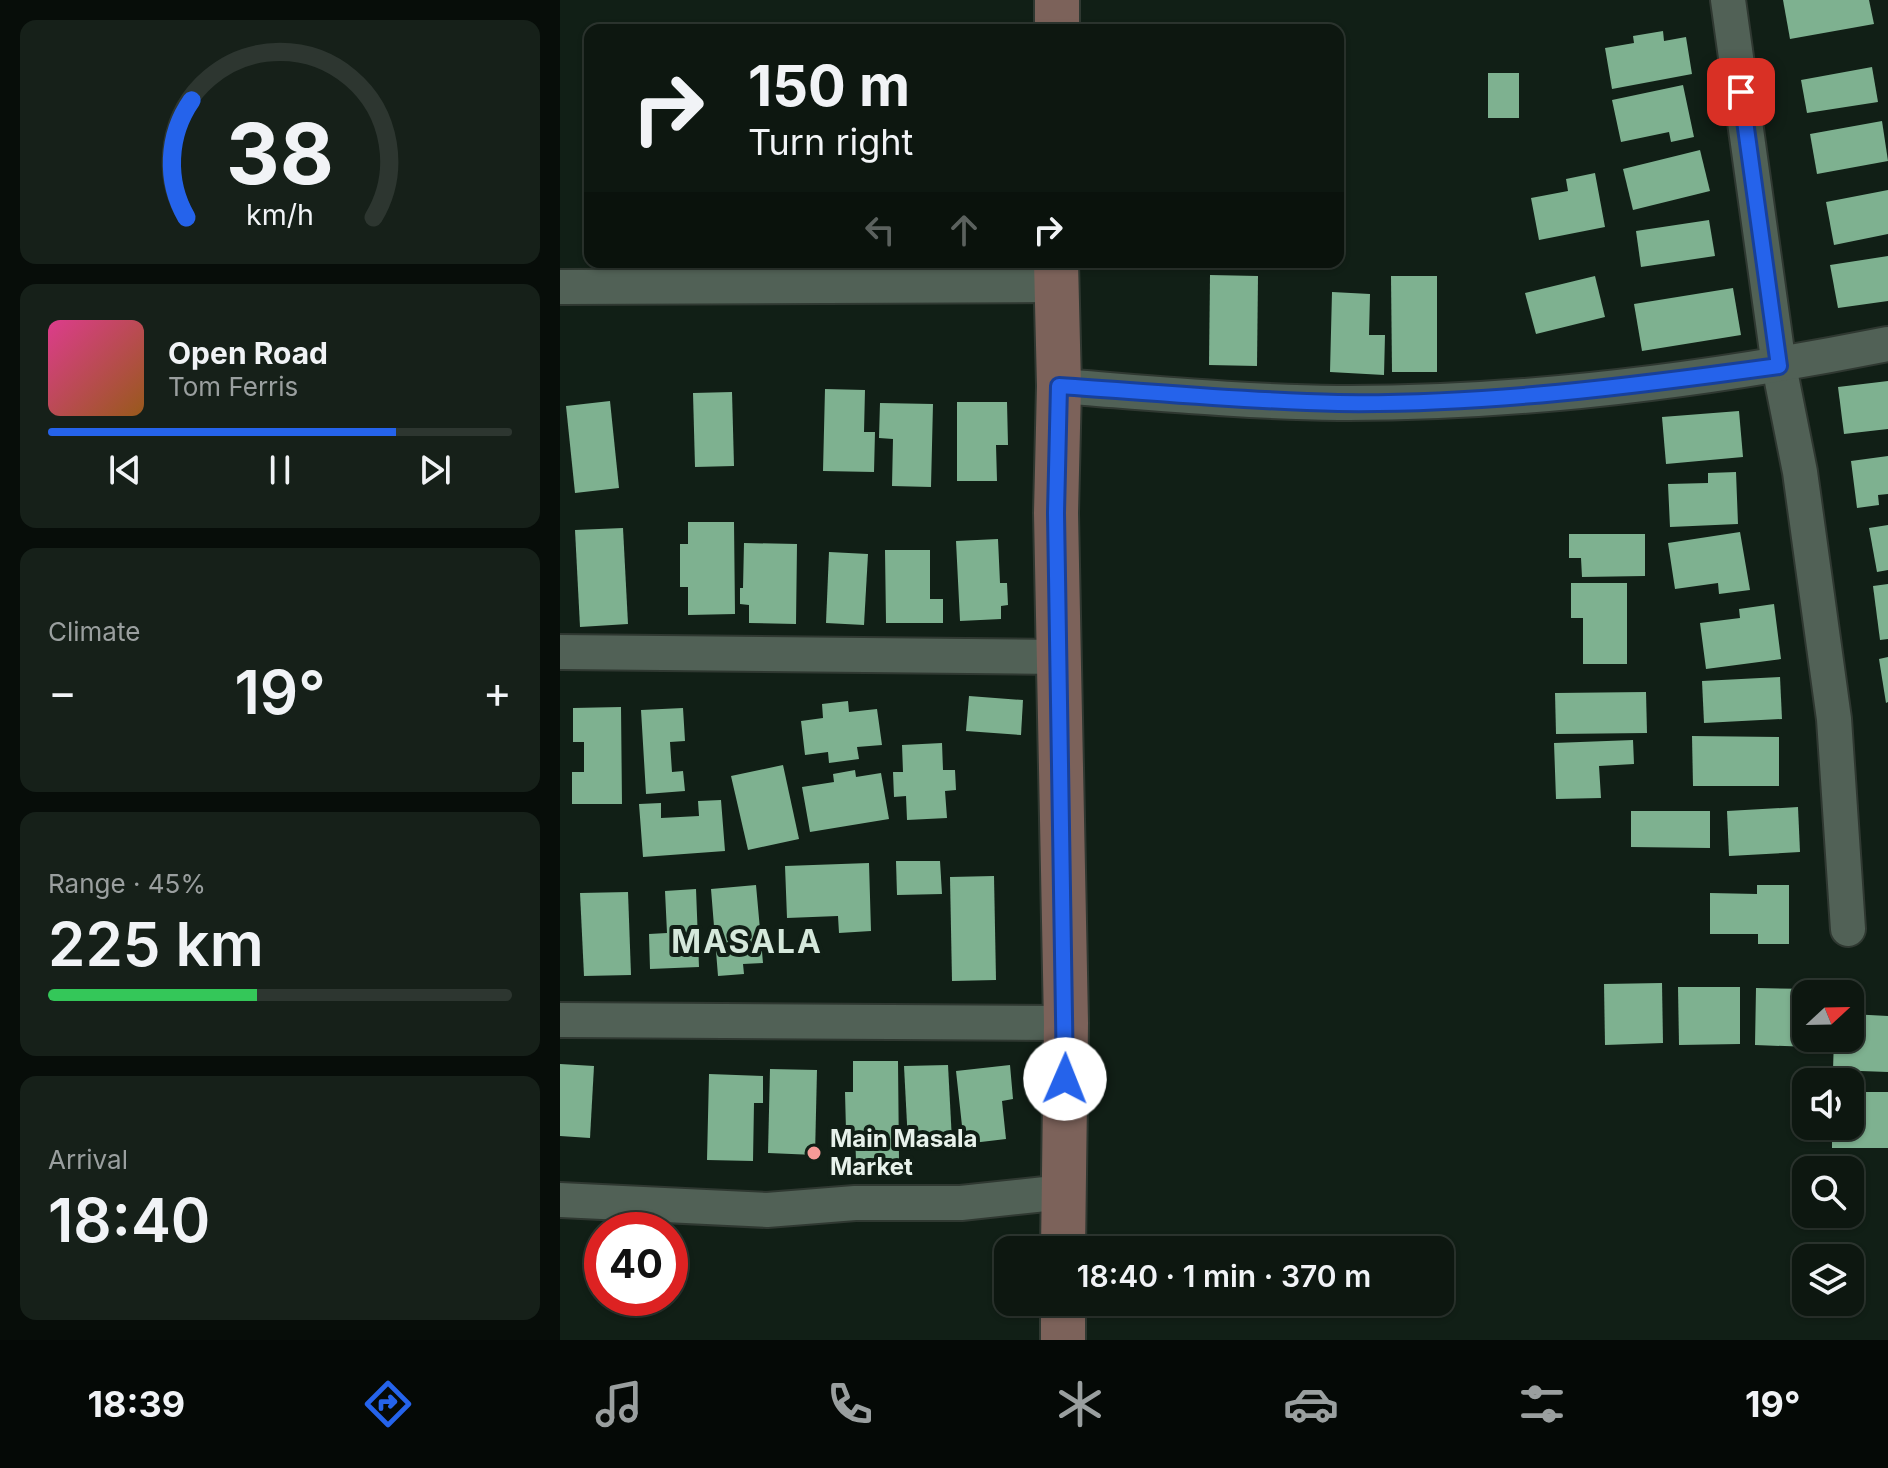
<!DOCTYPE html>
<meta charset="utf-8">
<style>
:root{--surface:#0d1710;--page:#162019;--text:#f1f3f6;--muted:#9a9f9f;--line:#2d3630;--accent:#2563eb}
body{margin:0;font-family:Inter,sans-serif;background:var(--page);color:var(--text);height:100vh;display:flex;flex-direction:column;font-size:30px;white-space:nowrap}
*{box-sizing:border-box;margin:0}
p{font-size:26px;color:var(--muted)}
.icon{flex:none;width:44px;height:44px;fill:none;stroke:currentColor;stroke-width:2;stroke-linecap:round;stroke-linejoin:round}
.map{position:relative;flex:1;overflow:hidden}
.panel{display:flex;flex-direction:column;gap:20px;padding:20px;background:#070d09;width:560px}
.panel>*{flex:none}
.guide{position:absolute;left:24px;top:24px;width:760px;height:244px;border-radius:16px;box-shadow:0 2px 6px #0004,0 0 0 2px var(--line);background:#0d1710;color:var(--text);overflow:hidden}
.needle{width:52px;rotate:68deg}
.tools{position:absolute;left:1232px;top:980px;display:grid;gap:16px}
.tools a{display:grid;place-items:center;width:72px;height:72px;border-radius:16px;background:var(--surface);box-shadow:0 2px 6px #0004,0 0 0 2px var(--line);font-size:40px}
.speed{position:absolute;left:24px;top:1212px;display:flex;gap:16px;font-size:40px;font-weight:700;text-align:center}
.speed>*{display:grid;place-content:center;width:104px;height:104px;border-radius:50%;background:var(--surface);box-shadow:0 2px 6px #0004,0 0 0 2px var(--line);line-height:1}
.speed .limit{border:12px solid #d22;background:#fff;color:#111}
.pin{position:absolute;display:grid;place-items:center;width:68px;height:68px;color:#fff;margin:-34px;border-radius:16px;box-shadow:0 4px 12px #0006}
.me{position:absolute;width:88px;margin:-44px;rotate:1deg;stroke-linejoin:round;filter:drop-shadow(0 0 6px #0008)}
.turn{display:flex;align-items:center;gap:28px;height:168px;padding:0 32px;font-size:36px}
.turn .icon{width:104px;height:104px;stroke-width:2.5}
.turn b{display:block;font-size:56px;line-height:68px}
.lanes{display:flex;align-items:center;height:76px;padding:0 32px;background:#0003;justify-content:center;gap:40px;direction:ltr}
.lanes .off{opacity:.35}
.big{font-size:60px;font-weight:600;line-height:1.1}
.panel .widget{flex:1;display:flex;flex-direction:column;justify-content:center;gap:12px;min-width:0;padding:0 28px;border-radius:16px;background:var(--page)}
.panel .dial{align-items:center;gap:0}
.dial svg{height:208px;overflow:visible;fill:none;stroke:var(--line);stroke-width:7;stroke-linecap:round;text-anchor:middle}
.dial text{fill:var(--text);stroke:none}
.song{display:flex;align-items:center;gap:24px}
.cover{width:96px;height:96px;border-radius:12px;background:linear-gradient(135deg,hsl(330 70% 55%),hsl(30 70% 35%))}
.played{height:8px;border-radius:4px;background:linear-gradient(90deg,var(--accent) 75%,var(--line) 75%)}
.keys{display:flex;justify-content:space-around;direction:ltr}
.heat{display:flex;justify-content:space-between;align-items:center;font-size:44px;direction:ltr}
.charge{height:12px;border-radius:6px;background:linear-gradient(90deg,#34c759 45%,var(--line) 0)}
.trip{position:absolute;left:434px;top:1236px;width:460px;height:80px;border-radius:16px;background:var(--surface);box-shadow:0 2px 6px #0004,0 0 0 2px var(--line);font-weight:600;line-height:80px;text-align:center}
.tabs{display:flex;height:128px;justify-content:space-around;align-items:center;background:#050906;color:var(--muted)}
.tabs .icon{width:56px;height:56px}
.tabs .on{color:var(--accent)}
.tabs b{font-size:36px;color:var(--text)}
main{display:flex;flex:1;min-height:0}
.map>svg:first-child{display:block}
.building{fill:#7eb190}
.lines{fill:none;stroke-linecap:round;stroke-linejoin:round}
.street-casing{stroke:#2f3831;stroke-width:38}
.secondary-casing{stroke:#2f3831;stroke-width:48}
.street{stroke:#516156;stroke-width:34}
.secondary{stroke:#7c625a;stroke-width:44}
.route-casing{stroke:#184099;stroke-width:20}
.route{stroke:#2563eb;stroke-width:14}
.poi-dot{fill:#f59b97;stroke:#111f16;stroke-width:3}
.labels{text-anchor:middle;stroke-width:8;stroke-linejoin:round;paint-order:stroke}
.poi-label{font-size:24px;font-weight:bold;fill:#e8f2eb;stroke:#111f16;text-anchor:start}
.district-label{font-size:32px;font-weight:bold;letter-spacing:2px;fill:#d5e8db;stroke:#111f16}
</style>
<main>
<section class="panel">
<div class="widget dial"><svg viewBox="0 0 100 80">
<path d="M14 69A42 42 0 1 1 86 69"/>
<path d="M14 69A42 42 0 0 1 16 24" stroke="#2563eb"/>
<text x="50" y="56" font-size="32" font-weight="700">38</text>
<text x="50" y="72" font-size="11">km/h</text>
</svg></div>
<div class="widget">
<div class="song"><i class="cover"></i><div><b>Open Road</b><p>Tom Ferris</p></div></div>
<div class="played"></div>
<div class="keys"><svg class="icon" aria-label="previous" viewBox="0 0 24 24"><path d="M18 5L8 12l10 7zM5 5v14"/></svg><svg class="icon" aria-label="pause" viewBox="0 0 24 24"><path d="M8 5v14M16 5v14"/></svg><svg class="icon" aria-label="next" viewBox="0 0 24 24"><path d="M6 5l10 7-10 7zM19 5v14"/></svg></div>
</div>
<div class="widget"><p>Climate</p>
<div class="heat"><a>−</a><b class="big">19°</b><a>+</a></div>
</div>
<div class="widget"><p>Range · 45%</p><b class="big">225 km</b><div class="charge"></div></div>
<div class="widget"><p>Arrival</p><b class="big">18:40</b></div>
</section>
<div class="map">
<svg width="1328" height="1340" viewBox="0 0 1328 1340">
<rect width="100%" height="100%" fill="#111f16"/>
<!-- building -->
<g class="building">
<polygon points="1223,0 1309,0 1314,24 1230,39"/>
<polygon points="1103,31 1104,41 1126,37 1132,74 1052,89 1045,48 1074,43 1073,36"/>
<polygon points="1312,67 1318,102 1247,113 1241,80"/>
<rect x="928" y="73" width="31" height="45"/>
<polygon points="1123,85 1134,137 1111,142 1109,132 1061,142 1052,100"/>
<polygon points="1322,121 1328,161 1257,174 1250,134"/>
<polygon points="1140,150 1150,191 1073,210 1063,169"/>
<polygon points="1035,173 1045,227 979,240 971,198 1008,191 1006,179"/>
<polygon points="1328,190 1328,234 1274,245 1266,202"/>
<polygon points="1149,220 1155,256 1081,267 1076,231"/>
<polygon points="1328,256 1328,301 1278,308 1270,265"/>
<polygon points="650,275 698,276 697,366 649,365"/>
<polygon points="831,276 877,276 877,372 832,372"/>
<polygon points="1035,276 1045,317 976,334 965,293"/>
<polygon points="1173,288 1181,335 1082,351 1074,304"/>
<polygon points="772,292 810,294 809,335 825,335 824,375 770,372"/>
<polygon points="1328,381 1328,429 1284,434 1278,387"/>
<polygon points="265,389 305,390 304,432 315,432 314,472 263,471"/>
<polygon points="172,392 174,466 135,467 133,393"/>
<polygon points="50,401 59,488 15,493 6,406"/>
<polygon points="397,402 447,402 448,445 436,445 437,481 397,481"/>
<polygon points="320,403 373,404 371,487 332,486 333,439 319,438"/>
<polygon points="1179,411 1183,457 1106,464 1102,417"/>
<polygon points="1328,456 1328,494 1318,495 1319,505 1297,508 1291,461"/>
<polygon points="1176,472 1178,524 1110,527 1108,484 1148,483 1148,473"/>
<polygon points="128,522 174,522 175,614 128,615 128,587 120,587 120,544 128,544"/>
<polygon points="1328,525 1328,570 1317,572 1309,528"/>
<polygon points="63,528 68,624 20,627 15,530"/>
<polygon points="1180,532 1190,590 1159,594 1158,583 1115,589 1108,543"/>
<polygon points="1009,534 1085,534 1085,576 1022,577 1021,558 1009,558"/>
<polygon points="438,539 440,583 447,583 448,605 441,606 441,619 400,621 396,541"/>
<polygon points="184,543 237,544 236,624 189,623 189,605 180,604 180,588 183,588"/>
<polygon points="325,550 370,550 370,599 383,599 383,623 326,623"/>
<polygon points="269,552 308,554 304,625 266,623"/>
<polygon points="1011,583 1067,583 1067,664 1023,664 1023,618 1011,618"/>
<polygon points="1328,584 1328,639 1320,640 1313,586"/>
<polygon points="1214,604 1221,659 1146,669 1140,623 1180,618 1179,609"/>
<polygon points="1328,657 1328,702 1326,703 1319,659"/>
<polygon points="1220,677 1222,719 1144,723 1142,681"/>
<polygon points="1086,692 1087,733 996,734 995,693"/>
<polygon points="409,696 463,700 461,735 406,731"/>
<polygon points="288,701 289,712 317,709 322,745 297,747 299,759 269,763 268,752 245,755 241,721 263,718 262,704"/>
<polygon points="61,707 62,804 12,804 12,772 24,772 24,742 13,742 13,708"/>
<polygon points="123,708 125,741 110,742 112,772 123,771 125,791 86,794 81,710"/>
<polygon points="1132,736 1219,737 1219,786 1133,786"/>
<polygon points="1073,740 1074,764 1039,766 1041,798 996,799 994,743"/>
<polygon points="382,743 383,770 395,770 396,790 385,791 387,818 347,820 346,796 334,797 333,772 343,772 342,745"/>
<polygon points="223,765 239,839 188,850 171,776"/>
<polygon points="295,770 296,777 321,773 329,819 250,832 242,787 274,782 273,774"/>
<polygon points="161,800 165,851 83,857 79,804 101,803 101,818 139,816 138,801"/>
<polygon points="1238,807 1240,852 1169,856 1167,811"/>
<polygon points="1071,811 1150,811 1150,848 1071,847"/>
<polygon points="336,861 380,861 382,894 337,895"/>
<polygon points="309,863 311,931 279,933 278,916 227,918 225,866"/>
<polygon points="434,876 436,980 392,981 390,877"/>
<polygon points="196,885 203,963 183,964 184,974 158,976 151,889"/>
<polygon points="1197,885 1229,885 1229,944 1198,944 1198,934 1150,934 1150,893 1197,894"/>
<polygon points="136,889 139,967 90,969 89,934 107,933 105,891"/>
<polygon points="68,892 71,975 24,976 20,893"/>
<polygon points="1102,983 1103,1043 1045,1045 1044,984"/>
<polygon points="1118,987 1180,987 1180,1044 1119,1045"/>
<polygon points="1196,988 1254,989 1254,994 1246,994 1246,1038 1253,1038 1252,1047 1195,1045"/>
<polygon points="1290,1014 1328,1016 1328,1072 1273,1070 1274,1038 1290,1038"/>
<polygon points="293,1061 338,1061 339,1161 296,1161 295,1131 286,1131 285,1092 293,1092"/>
<polygon points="0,1064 34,1066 30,1138 0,1136"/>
<polygon points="388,1065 392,1141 348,1143 344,1066"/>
<polygon points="450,1065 453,1099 442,1101 446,1139 404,1144 396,1071"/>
<polygon points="210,1069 257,1070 255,1155 208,1153"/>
<polygon points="149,1074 203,1076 203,1103 194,1103 193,1161 147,1160"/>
<polygon points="1290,1092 1328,1092 1328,1148 1272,1148 1272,1126 1290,1126"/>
</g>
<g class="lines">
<!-- street casing -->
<g class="street-casing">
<g id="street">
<polyline points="1168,0 1219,366 1240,472 1274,719 1288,929"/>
<polyline points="0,287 496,285"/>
<path d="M499,386C592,393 685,402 778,403C963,404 1148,380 1328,344"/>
<polyline points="0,652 498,657"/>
<polyline points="0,1020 506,1023"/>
<polyline points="0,1200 207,1210 295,1203 401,1203 504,1192"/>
</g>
</g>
<!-- secondary casing -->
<g class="secondary-casing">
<g id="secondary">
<polyline points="497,30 497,0"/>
<polyline points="496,262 499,386 496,513 506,1023 503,1250"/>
<polyline points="503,1302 503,1340"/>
</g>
</g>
<!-- street -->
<use href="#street" class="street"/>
<!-- secondary -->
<use href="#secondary" class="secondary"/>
</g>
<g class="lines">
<!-- route casing -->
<g class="route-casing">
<path id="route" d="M505,1079L496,513L499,386C592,392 685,401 778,403C925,405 1073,386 1219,366L1181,92"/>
</g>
<!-- route -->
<use href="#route" class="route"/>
</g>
<!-- markers -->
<circle class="poi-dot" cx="254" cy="1153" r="8"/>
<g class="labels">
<!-- poi labels -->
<g class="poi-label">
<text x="270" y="1147">Main Masala<tspan x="270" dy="28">Market</tspan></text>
</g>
<!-- district labels -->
<g class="district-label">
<text x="187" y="953">MASALA</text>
</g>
</g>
</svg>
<div class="tools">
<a><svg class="needle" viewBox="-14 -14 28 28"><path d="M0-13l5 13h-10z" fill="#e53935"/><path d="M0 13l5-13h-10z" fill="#9a9f9f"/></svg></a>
<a><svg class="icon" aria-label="sound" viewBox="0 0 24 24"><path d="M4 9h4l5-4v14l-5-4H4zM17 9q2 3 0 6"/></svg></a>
<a><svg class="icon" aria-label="search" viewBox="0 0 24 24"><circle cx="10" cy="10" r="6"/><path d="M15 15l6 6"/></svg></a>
<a><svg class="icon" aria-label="layers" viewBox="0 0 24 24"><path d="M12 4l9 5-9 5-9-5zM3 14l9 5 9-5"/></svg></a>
</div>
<div class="speed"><div class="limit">40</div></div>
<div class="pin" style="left:1181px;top:92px;background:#d93025"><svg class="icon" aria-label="arrive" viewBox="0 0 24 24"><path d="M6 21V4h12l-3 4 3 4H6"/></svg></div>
<svg class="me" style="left:505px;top:1079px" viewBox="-20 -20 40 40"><circle r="19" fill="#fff"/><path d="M0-13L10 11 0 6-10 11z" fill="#2563eb"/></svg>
<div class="trip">18:40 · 1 min · 370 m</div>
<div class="guide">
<div class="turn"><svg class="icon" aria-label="right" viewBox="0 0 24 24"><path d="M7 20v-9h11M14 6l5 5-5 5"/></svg><div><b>150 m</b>Turn right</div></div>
<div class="lanes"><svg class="icon off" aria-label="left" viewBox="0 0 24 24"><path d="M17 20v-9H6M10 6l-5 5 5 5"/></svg><svg class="icon off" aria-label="ahead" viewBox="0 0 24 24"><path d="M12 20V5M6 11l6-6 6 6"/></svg><svg class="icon" aria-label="right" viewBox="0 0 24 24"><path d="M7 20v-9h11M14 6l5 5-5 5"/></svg></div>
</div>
</div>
</main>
<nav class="tabs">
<b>18:39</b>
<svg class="icon on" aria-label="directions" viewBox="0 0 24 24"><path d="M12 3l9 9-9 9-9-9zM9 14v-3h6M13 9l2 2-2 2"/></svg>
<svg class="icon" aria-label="music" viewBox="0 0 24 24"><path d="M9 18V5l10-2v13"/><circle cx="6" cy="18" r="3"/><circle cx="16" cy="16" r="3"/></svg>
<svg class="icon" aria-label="phone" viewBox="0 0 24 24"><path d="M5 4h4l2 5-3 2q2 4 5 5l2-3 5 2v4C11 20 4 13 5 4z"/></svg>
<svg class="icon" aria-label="climate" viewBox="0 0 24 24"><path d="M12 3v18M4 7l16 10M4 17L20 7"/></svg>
<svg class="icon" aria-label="car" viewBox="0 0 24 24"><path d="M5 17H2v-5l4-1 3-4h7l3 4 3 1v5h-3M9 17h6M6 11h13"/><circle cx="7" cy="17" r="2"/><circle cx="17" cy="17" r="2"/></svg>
<svg class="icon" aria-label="filters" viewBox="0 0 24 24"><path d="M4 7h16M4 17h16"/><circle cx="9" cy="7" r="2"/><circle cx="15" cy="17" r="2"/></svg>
<b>19°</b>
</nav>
